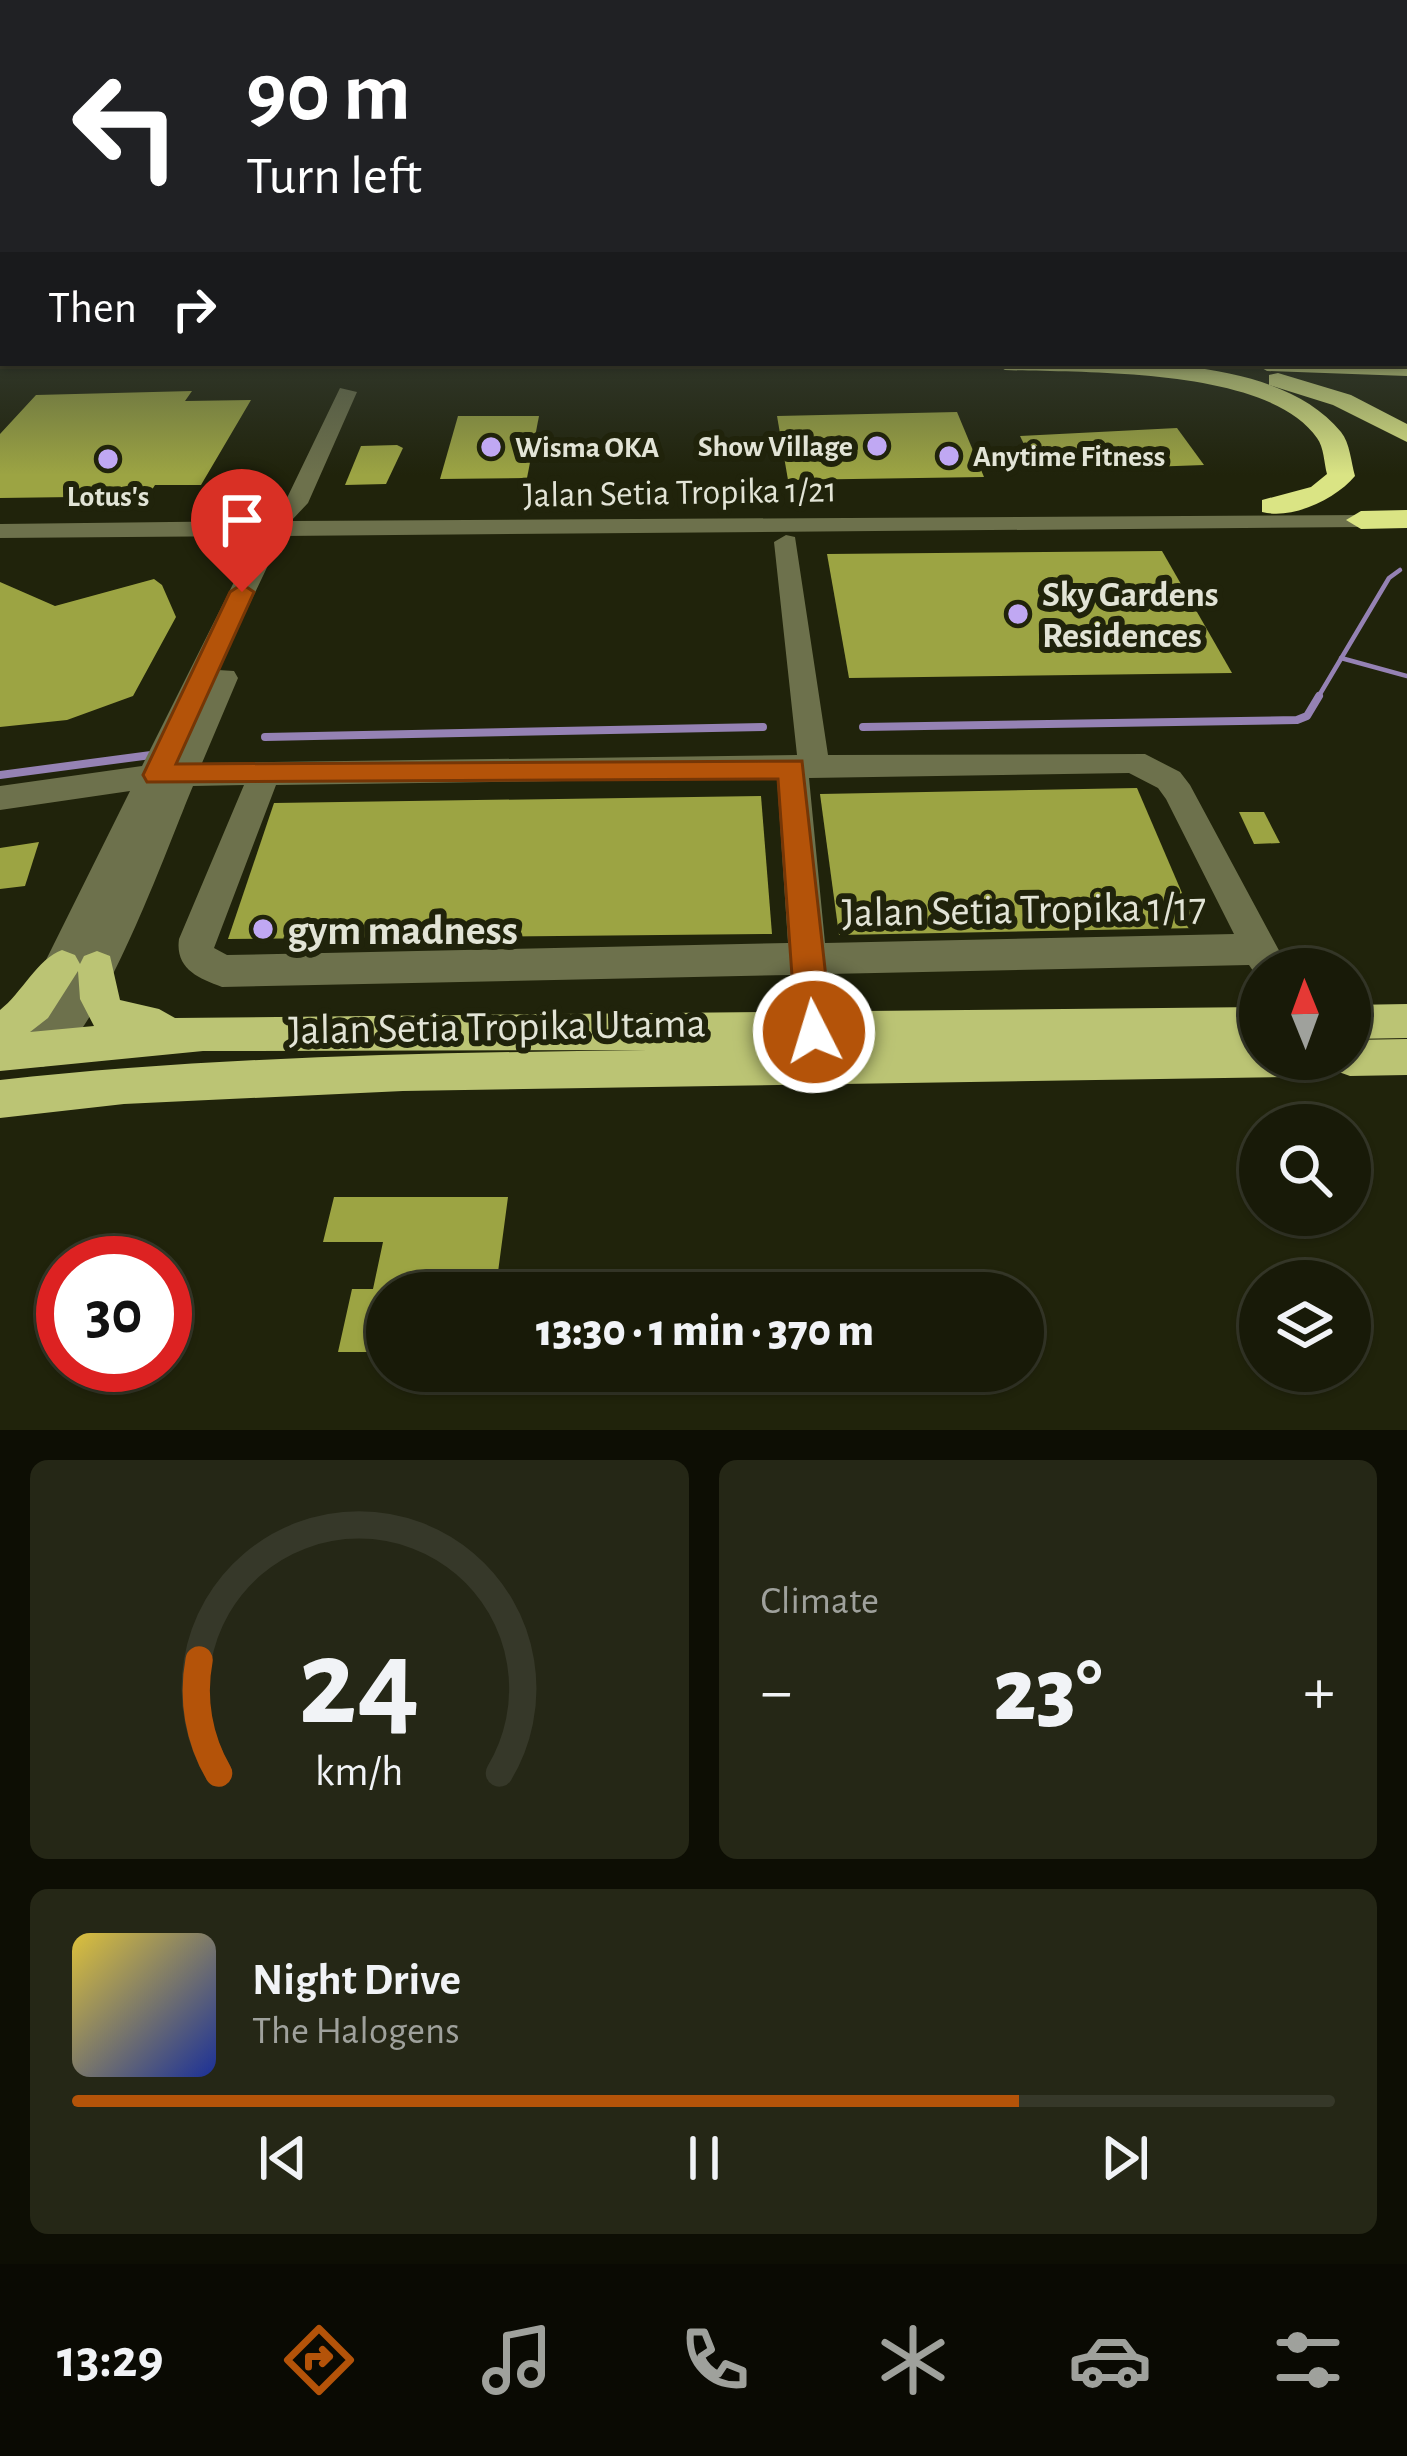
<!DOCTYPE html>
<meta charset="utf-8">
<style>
:root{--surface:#181a08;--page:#252716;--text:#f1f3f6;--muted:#9fa19c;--line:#363829;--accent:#b45309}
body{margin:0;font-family:"Alegreya Sans",sans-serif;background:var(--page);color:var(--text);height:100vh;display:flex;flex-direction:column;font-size:45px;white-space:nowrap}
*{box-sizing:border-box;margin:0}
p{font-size:39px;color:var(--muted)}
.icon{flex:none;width:66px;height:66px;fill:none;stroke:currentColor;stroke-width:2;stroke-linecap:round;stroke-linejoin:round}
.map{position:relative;height:1430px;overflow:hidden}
.sheet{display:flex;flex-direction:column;gap:30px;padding:30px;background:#0d0e04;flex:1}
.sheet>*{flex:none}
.guide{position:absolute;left:0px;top:0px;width:1407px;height:366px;box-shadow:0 3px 9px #0004,0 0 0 3px var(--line);background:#202124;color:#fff;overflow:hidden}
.needle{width:78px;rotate:359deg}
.buttons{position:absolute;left:1239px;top:948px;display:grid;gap:24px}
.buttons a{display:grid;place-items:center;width:132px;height:132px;border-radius:50%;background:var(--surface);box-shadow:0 3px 9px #0004,0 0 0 3px var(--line);font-size:60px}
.speed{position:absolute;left:36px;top:1236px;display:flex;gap:24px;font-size:60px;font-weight:700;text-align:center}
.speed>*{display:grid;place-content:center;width:156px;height:156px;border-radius:50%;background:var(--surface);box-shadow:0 3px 9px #0004,0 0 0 3px var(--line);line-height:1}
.speed .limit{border:18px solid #d22;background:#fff;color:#111}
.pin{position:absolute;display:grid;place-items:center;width:102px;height:102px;color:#fff;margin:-123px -51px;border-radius:50% 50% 50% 0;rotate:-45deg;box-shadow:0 0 12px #0007}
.pin .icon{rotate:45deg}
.me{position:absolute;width:132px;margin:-66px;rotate:355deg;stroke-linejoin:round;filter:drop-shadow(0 0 9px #0008)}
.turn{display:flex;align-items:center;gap:42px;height:252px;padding:0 48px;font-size:54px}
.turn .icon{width:156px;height:156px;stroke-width:2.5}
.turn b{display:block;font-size:84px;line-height:102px}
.then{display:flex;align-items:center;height:114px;padding:0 48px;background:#0003;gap:24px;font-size:45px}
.big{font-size:90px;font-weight:800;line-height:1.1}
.sheet .widget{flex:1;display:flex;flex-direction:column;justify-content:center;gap:18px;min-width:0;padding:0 42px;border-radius:18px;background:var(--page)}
.sheet .dial{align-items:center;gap:0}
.dial svg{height:312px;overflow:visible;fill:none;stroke:var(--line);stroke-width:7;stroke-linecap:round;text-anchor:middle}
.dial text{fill:var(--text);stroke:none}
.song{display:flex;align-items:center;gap:36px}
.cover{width:144px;height:144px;border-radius:18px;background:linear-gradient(135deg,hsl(50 70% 55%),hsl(230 70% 35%))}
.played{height:12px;border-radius:6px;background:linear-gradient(90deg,var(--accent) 75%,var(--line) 75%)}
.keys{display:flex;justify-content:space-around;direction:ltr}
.heat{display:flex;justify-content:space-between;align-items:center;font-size:66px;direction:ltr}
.sheet .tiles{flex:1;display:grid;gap:30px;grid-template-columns:1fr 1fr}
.widget:last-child{grid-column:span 2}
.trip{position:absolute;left:366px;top:1272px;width:678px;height:120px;border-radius:60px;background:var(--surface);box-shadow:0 3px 9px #0004,0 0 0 3px var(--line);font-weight:800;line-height:120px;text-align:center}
.menu{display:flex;height:192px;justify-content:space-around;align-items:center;background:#0a0a03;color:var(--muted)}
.menu .icon{width:84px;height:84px}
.menu .active{color:var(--accent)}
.menu b{font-size:54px;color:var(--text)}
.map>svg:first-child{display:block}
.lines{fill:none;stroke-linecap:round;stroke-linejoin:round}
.stream-far1{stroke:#9582b4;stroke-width:4.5}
.stream{stroke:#9582b4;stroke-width:8}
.building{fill:#9ca443}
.minor{fill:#6d714c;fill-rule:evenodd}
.major{fill:#bbc474;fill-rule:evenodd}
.highway{fill:#dae484;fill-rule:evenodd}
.route{fill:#b45309;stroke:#753606;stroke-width:3}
.poi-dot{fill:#c0a8f3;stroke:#20230b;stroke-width:4.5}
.labels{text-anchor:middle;stroke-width:12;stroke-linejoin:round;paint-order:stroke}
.far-poi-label{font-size:30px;font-weight:bold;fill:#e2e4d6;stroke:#20230b;text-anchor:start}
.street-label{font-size:36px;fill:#e2e4d6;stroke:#20230b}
.poi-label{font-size:36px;font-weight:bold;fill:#e2e4d6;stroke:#20230b;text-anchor:start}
.near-street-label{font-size:42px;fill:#e2e4d6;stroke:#20230b}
.near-poi-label{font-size:42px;font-weight:bold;fill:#e2e4d6;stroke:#20230b;text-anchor:start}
</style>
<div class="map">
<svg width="1407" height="1430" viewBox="0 0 1407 1430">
<rect width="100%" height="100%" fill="#20230b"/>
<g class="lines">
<!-- stream-far1 -->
<g class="stream-far1">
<polyline points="1341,658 1407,676"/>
<polyline points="1317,699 1389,578 1400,570"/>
</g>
<!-- stream -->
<g class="stream">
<polyline points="863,727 1297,720 1307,716 1319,696"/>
<polyline points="265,737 763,727"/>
<polyline points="0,775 151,755"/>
</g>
</g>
<!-- building -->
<g class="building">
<polygon points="192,391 185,401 251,400 201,485 155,485 148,496 0,498 0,434 36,395"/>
<polygon points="957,412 984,477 788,480 777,416"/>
<polygon points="458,416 539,416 527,478 440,479"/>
<polygon points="1177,428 1204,465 1037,471 1020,436"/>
<polygon points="397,445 403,448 386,484 345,485 361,446"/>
<polygon points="1162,551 1232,673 849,678 827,554"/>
<polygon points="154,579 162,585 176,617 133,696 67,720 0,727 0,582 55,606"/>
<polygon points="1137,788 1197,928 839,935 820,794"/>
<polygon points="761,796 772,934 228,939 274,803"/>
<polygon points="1239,812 1264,812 1280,843 1254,844"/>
<polygon points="39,842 25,886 0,889 0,848"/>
<polygon points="334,1197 508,1197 496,1287 492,1293 387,1293 387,1352 338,1352 352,1289 373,1289 383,1242 323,1242"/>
</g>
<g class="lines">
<!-- minor -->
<path class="minor" d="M340,388L357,392L308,503L291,521L1370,515V525L1361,527L282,536L218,670L234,671L238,678L202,763L797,755L774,542L786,535L795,537L828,755L1145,754L1180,772L1190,785L1289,969H1260V981L1249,965L828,974L834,1032L828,1044L814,1050L800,1044L794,1032L790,975L222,987C197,978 175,968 179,939L244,785L193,786C168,845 97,1047 43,1067L29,1062L21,1027L43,966L130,791L0,810V786L142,766L257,536L0,538V524L266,521L286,500ZM1129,773L1158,788L1166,799L1234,934L825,943L809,778ZM777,778L788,943L227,955L214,948L276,785Z"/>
<!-- major -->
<g class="major">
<path d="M62,950L75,955L80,964L84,956L97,951L110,956L120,1000L159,1009L175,1018L1260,1007V1059H1305L1299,1072L1285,1077L403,1091L124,1104L0,1118V1080C215,1056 432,1053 648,1050L203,1051L0,1071V1010C22,993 37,959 62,950ZM78,971L80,999L94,1026L30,1032L48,1018Z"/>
<polygon points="1407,1004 1407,1038 1350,1039 1350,1005"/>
<polygon points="1407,1039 1407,1075 1350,1076 1336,1071 1330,1059 1350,1059 1350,1040"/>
</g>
<!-- highway -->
<g class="highway">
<polygon points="0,275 3,276 3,288 0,287"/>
<rect x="0" y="311" width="3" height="14"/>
<polygon points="1407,362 1407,376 1267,371 1255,364"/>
<path d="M993,363C1092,363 1271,347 1341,432C1350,443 1351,462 1355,476C1336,499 1292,520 1262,512V500L1311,487L1327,474C1324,463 1324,447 1317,438C1268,367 1084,373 1005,370Z"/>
<polygon points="1278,373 1351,395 1407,424 1407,442 1333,405 1269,385 1269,375"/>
<polygon points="1407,510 1407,528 1361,529 1346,520 1361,511"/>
</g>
</g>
<!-- sky -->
<linearGradient id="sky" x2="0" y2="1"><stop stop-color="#121306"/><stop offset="0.58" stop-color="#3c453f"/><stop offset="1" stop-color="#3c453f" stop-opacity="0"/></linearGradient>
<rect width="1407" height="475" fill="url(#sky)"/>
<!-- route -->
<polygon class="route" points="242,584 254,592 176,764 802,761 832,1032 827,1044 814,1048 801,1044 796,1032 778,779 147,782 143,775 230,592"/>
<!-- markers -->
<g class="poi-dot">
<circle cx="877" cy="446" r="12"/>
<circle cx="491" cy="447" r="12"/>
<circle cx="949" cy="456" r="12"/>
<circle cx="108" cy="459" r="12"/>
<circle cx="1018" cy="614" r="12"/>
<circle cx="263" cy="929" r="12"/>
</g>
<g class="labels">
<!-- far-poi labels -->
<g class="far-poi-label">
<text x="853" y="456" text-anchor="end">Show Village</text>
<text x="515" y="457">Wisma OKA</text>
<text x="973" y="466">Anytime Fitness</text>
<text x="108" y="506" text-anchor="middle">Lotus's</text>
</g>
<!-- street labels -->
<g class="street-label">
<text transform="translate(680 491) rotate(-1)" y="13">Jalan Setia Tropika 1/21</text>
</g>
<!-- poi labels -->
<g class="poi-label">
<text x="1042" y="606">Sky Gardens<tspan x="1042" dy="41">Residences</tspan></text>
</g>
<!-- near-street labels -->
<g class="near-street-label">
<text transform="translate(1024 908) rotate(-1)" y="15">Jalan Setia Tropika 1/17</text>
<text transform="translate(497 1025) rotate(-1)" y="15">Jalan Setia Tropika Utama</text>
</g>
<!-- near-poi labels -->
<g class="near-poi-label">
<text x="287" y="944">gym madness</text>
</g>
</g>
</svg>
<div class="buttons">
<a><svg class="needle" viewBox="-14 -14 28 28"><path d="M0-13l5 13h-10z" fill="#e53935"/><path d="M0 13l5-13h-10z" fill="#9fa19c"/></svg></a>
<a><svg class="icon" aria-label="search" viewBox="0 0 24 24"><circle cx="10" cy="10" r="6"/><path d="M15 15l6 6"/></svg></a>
<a><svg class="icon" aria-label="layers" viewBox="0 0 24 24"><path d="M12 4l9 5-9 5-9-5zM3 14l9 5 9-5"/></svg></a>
</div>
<div class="speed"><div class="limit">30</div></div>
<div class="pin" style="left:242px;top:592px;background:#d93025"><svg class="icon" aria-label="arrive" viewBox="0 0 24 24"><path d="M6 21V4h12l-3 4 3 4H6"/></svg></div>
<svg class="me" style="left:814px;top:1032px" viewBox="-20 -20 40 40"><circle r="17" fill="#b45309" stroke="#fff" stroke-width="3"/><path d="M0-11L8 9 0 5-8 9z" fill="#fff"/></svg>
<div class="trip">13:30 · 1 min · 370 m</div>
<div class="guide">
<div class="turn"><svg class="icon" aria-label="left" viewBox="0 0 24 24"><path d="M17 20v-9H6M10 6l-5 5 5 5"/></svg><div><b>90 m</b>Turn left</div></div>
<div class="then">Then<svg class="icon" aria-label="right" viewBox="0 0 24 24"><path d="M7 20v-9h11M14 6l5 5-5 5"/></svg></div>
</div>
</div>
<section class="sheet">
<div class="tiles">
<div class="widget dial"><svg viewBox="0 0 100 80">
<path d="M14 69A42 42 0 1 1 86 69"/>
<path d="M14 69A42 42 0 0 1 9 40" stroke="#b45309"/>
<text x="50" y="56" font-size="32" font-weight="700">24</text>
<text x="50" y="72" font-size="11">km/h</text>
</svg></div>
<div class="widget"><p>Climate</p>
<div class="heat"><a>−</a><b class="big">23°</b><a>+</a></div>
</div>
<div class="widget">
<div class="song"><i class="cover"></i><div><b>Night Drive</b><p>The Halogens</p></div></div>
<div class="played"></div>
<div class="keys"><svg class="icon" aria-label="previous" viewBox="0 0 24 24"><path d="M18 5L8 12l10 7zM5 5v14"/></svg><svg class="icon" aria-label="pause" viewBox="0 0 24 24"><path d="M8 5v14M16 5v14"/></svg><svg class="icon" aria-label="next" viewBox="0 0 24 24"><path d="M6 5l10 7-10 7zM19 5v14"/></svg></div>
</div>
</div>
</section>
<nav class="menu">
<b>13:29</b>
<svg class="icon active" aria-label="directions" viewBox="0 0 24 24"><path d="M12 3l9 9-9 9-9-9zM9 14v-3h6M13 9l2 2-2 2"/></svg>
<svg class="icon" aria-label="music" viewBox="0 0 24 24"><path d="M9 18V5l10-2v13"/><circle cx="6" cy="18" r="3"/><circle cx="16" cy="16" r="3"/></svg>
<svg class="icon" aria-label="phone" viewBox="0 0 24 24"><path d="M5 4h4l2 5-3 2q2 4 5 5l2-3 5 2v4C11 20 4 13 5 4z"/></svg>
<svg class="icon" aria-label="climate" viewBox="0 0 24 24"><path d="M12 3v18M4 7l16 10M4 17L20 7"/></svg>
<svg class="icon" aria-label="car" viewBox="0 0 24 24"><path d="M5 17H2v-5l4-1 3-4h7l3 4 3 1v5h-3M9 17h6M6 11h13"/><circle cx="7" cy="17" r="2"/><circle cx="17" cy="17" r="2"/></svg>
<svg class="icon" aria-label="filters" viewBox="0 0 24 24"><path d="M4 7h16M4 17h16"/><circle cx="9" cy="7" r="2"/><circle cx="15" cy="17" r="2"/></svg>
</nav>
